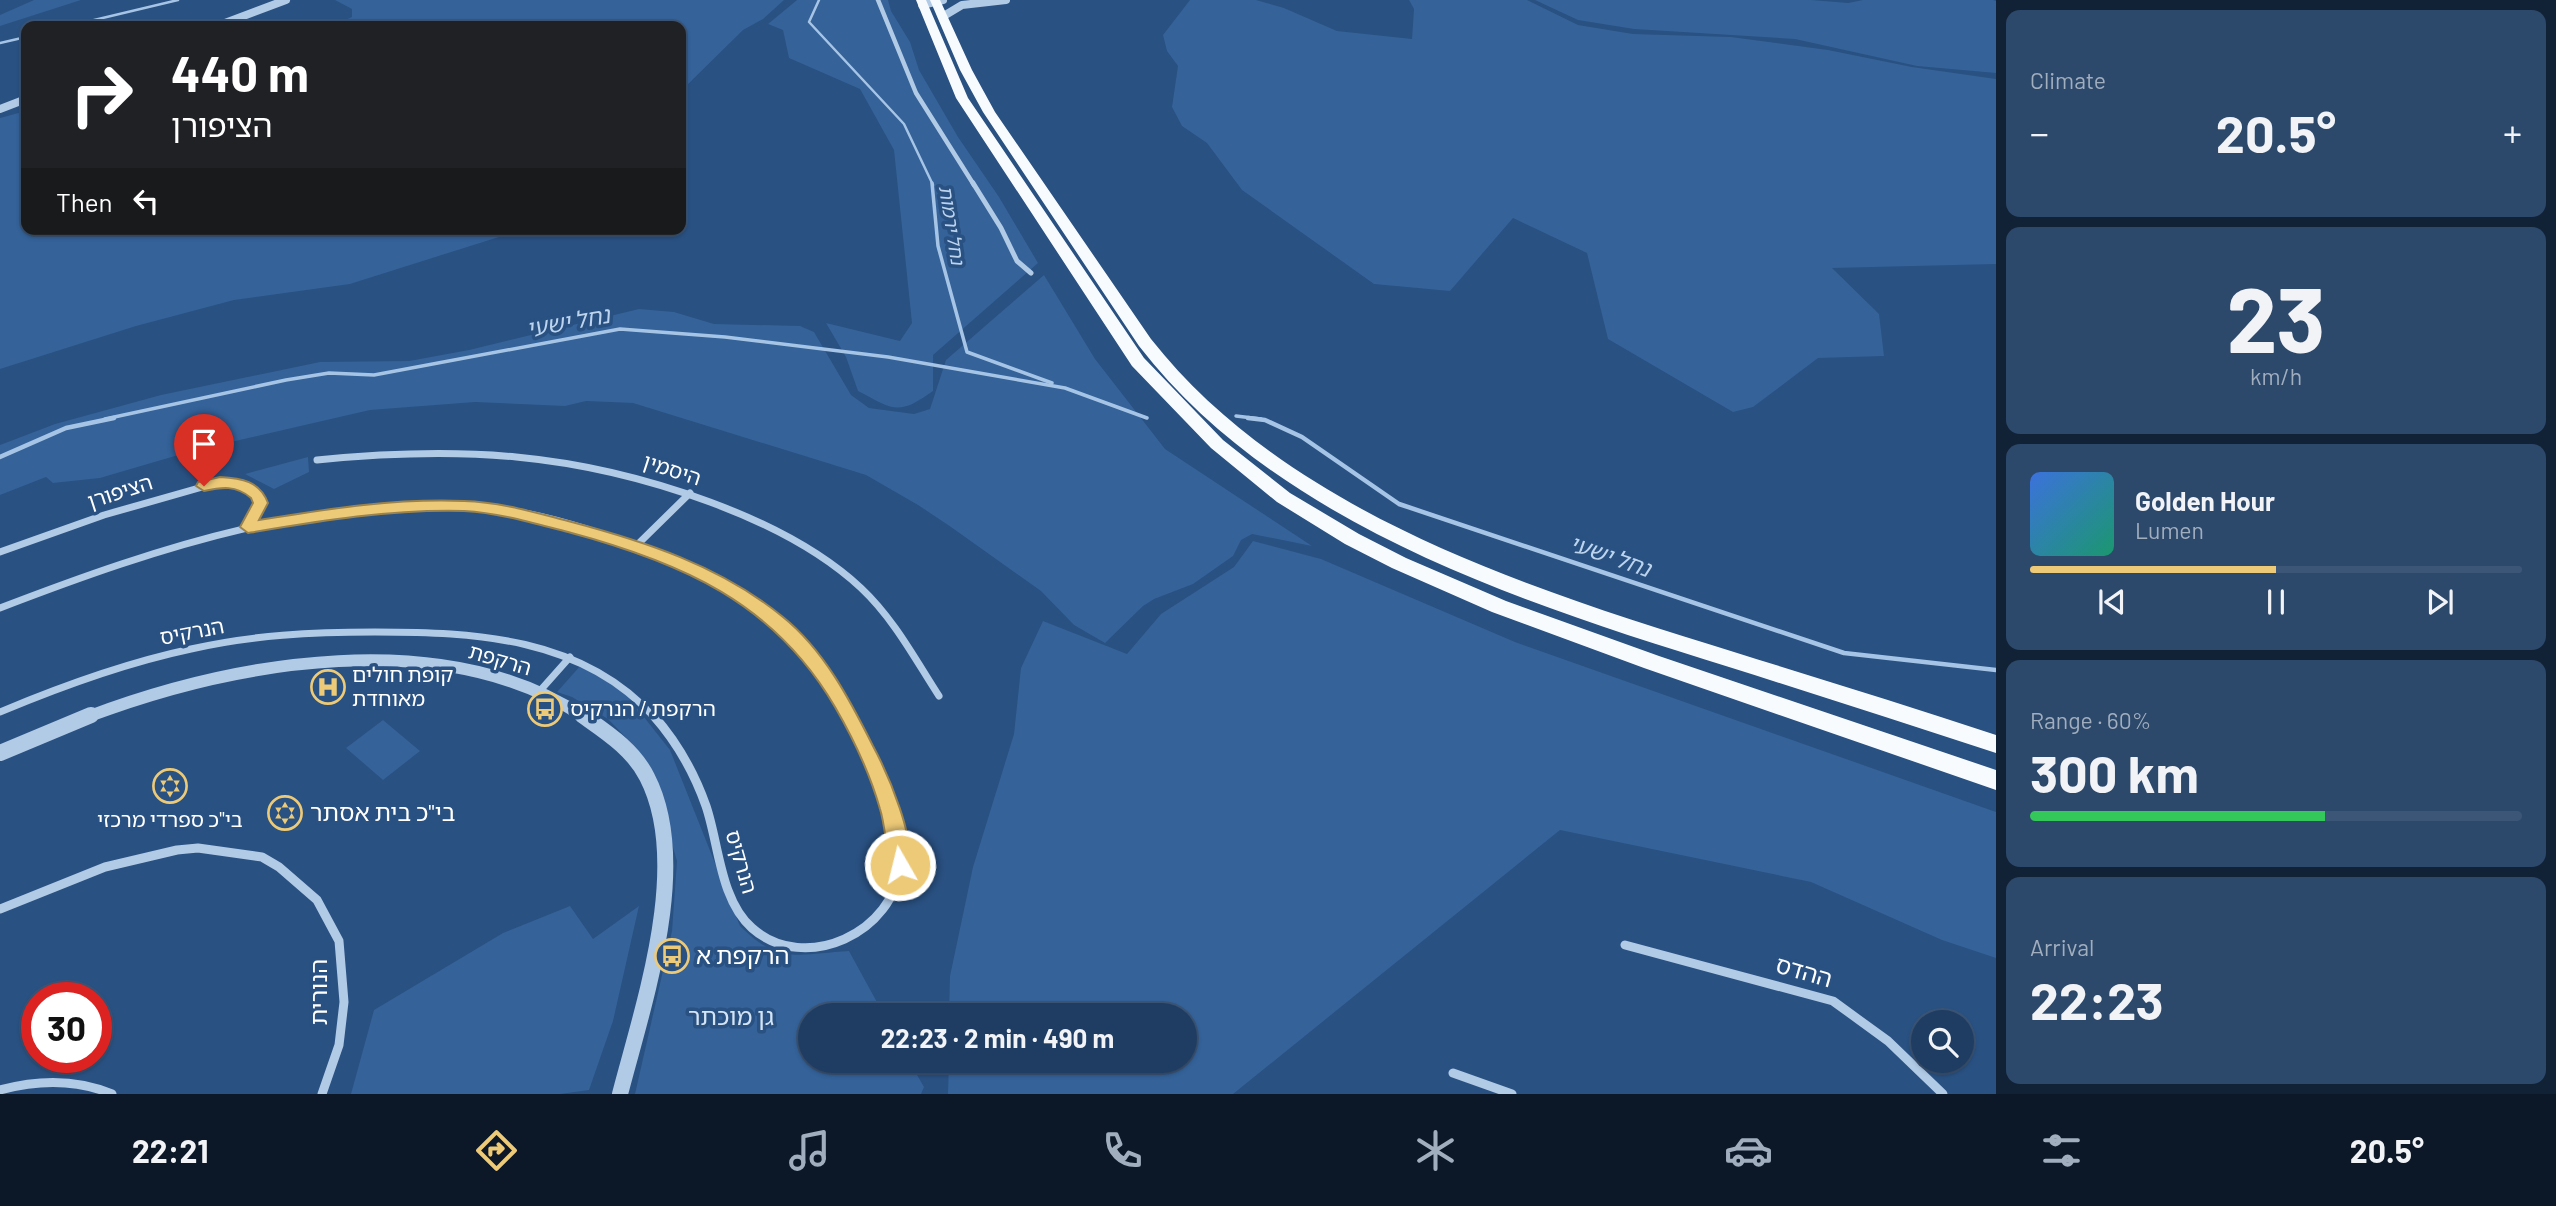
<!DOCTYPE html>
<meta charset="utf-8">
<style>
:root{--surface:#1f3d62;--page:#2c486b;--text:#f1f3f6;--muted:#a1aebe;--line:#3c5677;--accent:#edca78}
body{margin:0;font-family:Barlow,"Noto Sans Hebrew",sans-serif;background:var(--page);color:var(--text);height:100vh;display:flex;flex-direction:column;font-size:26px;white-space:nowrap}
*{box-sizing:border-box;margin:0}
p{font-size:23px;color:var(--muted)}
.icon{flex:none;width:38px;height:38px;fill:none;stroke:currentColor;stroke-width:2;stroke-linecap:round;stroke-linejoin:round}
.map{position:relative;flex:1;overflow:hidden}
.panel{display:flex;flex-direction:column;gap:10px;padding:10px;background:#112236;width:560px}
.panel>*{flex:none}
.hud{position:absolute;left:21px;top:21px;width:665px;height:214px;border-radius:14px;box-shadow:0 2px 5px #0004,0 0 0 2px var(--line);background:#202124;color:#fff;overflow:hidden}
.buttons{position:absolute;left:1911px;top:1010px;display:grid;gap:14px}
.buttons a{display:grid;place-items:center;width:63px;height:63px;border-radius:50%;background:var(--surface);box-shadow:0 2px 5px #0004,0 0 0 2px var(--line);font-size:35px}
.speed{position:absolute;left:21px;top:982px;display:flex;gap:14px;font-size:35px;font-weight:700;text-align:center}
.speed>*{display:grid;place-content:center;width:91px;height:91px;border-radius:50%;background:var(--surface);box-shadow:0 2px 5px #0004,0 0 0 2px var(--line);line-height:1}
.speed .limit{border:10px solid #d22;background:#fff;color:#111}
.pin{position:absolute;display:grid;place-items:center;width:60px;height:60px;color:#fff;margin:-72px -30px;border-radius:50% 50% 50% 0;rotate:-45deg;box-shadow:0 0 7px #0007}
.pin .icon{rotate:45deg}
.me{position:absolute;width:77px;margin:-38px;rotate:352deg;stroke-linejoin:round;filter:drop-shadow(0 0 5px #0008)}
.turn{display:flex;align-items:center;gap:24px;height:147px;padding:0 35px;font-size:32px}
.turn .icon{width:91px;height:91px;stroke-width:2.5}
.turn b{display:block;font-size:49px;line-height:60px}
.then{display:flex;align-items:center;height:66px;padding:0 35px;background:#0003;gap:14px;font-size:26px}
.big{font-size:52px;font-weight:700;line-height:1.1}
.panel .card{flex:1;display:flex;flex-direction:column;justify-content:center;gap:10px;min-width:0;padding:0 24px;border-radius:14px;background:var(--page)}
.panel .dial{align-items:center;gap:0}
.dial b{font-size:91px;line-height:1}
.song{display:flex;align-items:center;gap:21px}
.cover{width:84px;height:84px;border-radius:10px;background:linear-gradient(135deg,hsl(220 70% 55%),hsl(160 70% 35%))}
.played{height:7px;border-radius:4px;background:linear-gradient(90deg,var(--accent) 50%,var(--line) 50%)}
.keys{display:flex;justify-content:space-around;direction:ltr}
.heat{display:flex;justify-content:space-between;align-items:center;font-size:38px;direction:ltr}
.charge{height:10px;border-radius:5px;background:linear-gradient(90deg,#34c759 60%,var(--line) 0)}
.trip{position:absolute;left:798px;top:1003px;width:399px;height:70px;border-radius:35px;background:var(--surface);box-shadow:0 2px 5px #0004,0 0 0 2px var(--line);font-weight:700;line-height:70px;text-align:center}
.tabs{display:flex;height:112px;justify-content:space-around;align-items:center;background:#0c1827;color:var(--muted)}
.tabs .icon{width:49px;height:49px}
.tabs .active{color:var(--accent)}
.tabs b{font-size:32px;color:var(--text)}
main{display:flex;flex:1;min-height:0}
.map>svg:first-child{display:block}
.green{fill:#346299}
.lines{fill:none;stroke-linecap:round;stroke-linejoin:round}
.stream-far2{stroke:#a6c5e6;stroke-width:2.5}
.stream-far1{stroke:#a6c5e6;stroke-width:3.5}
.stream{stroke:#a6c5e6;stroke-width:4.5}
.minor-far3{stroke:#b1cae6;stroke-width:4.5}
.minor-far2{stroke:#b1cae6;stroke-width:5}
.minor-far1{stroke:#b1cae6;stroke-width:7}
.minor{stroke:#b1cae6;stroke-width:9}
.tertiary-far2{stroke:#b1cae6;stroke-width:8}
.tertiary-far1{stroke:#b1cae6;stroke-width:12}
.tertiary{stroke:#b1cae6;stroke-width:16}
.trunk{fill:#f8fbfe;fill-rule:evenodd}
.route{fill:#edca78;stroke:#9a834e;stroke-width:2}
.labels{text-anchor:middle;stroke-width:7;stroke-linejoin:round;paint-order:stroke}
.far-water-label{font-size:19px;font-style:italic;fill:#bdd4ee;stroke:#295182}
.street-label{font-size:21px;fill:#fff;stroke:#295182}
.poi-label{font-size:21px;fill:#fff;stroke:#295182;text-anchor:start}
.water-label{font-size:23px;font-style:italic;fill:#bdd4ee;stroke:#295182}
.near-poi-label{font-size:24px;fill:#fff;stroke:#295182;text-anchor:start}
.near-street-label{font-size:24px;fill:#fff;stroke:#295182}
.near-park-label{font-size:24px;fill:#d4e4f5;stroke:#295182}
</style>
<main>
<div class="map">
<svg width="1996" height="1094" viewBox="0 0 1996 1094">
<rect width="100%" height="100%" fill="#295182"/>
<!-- green -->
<g class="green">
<polygon points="34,0 81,0 0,26 0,15"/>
<polygon points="335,0 784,0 763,19 743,30 682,90 681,109 681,26 332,26 352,17 352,9"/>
<path d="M797,0H888L891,11L910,42L919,70L958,137L999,197L1038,263L933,355V391C898,416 894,410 858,391L846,357L826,323L900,341L912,323L894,150L860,89L789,58L783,30L768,24Z"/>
<polygon points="1190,0 1256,0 1284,8 1337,31 1412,39 1414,9 1409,0 1527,0 1578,25 1633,34 1731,37 1828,50 1912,67 1996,79 1996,264 1832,268 1879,314 1884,356 1818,358 1753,407 1733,412 1608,339 1587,253 1513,218 1450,291 1374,284 1242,190 1207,143 1182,126 1172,107 1178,66 1167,51 1163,35"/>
<polygon points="1535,0 1811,0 1848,3 1863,0 1993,0 1996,1 1996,73 1917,66 1795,39 1634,29 1578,20"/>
<polygon points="26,111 26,229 524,229 350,284 234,300 136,326 0,369 0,118"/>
<polygon points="1044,275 1095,359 1165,449 1312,546 1252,534 1241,540 1233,556 1193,584 1154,599 1143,606 1105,643 1074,625 1041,591 951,527 918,505 866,475 633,403 586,401 565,406 475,402 370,410 192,451 100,478 53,483 46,477 0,495 0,445 55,424 161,395 320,362 409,361 469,350 639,309 674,312 714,324 800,326 814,332 851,395 869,408 914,414 930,409 946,360"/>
<polygon points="308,457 309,472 274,489 245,474"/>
<polygon points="1253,541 1321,559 1515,642 1996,812 1996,958 1942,940 1811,882 1560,830 1233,1094 948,1094 949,1061 1185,1060 1185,1015 949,1015 950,976 973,867 1014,734 1021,668 1043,621 1127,654 1161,614 1234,567"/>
<path d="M581,665L625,693L670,750L740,926C779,965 799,954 849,951L884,1015H810V1060L909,1061L924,1087L921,1094H635L672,931L677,861L649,767L636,748L608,719L572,697L557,692Z"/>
<polygon points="383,720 420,751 383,780 346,748"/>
<polygon points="570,906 593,939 639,906 613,1021 589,1090 560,1094 351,1094 374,1010 503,933"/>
</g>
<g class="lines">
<!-- stream-far2 -->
<g class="stream-far2">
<polyline points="819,0 809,22 904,124 933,185"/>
<polyline points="69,26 178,0"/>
<polyline points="0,43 26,37"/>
</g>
<!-- stream-far1 -->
<g class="stream-far1">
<polyline points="932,183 938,246 967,352 1052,383"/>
<polyline points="1236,416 1261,419"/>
<polyline points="105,419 286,380 329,373 374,375 620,329 725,337 888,357 1065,388 1147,418"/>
</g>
<!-- stream -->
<g class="stream">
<polyline points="1248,418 1265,420 1302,437 1399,504 1844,653 1996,670"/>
<polyline points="0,457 66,428 114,418"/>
</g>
<!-- minor-far3 -->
<polyline class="minor-far3" points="878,0 916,93 974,185"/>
<!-- minor-far2 -->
<polyline class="minor-far2" points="973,183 1001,228 1017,261 1031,273"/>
<!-- minor-far1 -->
<g class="minor-far1">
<path d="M317,460C459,446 575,452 710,502C764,522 818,548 861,588C894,619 915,659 939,696"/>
<polyline points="636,546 690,493"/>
<polyline points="0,552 104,515 220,482 249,489 260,503 248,527"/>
<path d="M0,608C159,547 325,491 499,509C545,514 593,530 636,546C740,583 794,621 849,717"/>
<polyline points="538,693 570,657"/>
<path d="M0,712C62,686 125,663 191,649C252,635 313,632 375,632C475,632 582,637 654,717"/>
</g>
<!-- minor -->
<g class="minor">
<path d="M653,715C677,742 694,772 706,806C719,844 720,900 752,928C805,975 896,932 900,864C903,813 872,757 848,715"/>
<polyline points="0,909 105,867 177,850 198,848 262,857 279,867 317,900 339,941 344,1002 339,1045 322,1094"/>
<polyline points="1625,945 1833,1001 1888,1041 1943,1094"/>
<polyline points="1453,1073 1512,1094"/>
<path d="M0,1090C37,1080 76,1079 112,1094"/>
</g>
<!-- tertiary-far2 -->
<g class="tertiary-far2">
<polyline points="922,5 943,0"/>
<polyline points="942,17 962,5 1006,0"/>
<polyline points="217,26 286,0"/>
<polyline points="0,109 26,99"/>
</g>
<!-- tertiary-far1 -->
<path class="tertiary-far1" d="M87,717C235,661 444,624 584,717"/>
<!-- tertiary -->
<g class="tertiary">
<path d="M582,715C606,732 633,749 647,777C692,864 643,1005 620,1094"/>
<polyline points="0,753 91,715"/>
</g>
<!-- trunk -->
<g class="trunk">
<polygon points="916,0 926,0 968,98 1144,358 1223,440 1290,493 1359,534 1406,558 1506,601 1659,656 1996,770 1996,790 1644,668 1492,612 1392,568 1345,544 1277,502 1211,448 1132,366 956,98"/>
<path d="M930,0H940L972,70L995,112L1151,339C1288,513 1530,589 1734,652C1821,679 1909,706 1996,735V753C1907,724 1818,695 1729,667C1523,603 1277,525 1139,346L983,112L960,70Z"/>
</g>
</g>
<!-- route -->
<path class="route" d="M220,477C241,478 260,481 268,503L259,520C328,509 395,498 464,501C500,502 533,512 568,521C644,541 721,566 783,617C824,650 850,700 873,746C887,772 919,844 907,871L900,874L893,871C886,856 886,828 880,809C870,774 853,738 835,707C774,602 680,562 568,532C533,523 500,513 464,511C391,509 320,521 248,533L240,527L253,503L251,498C236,485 222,487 204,491L196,486L198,482Z"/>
<!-- icons -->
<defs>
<g id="hospital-ring" transform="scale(1.75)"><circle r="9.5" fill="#295182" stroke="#edca78" stroke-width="1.5"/><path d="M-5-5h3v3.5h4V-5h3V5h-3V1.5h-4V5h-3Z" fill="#edca78"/></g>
<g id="bus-ring" transform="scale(1.75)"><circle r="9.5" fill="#295182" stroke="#edca78" stroke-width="1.5"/><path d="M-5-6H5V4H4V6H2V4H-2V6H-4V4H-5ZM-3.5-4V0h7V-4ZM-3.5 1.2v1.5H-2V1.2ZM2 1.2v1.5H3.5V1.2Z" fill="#edca78"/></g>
<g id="synagogue-ring" transform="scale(1.75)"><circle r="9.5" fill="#295182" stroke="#edca78" stroke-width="1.5"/><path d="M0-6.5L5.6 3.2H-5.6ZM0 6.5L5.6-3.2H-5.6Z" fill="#edca78"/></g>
</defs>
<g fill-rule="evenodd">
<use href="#hospital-ring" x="328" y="687"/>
<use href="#bus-ring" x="545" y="709"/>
<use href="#synagogue-ring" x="170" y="786"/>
<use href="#synagogue-ring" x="285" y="813"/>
<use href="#bus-ring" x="672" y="956"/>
</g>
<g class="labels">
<!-- far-water labels -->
<g class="far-water-label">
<text transform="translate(952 225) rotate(81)" y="7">נחל ירמות</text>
</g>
<!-- street labels -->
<g class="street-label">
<text transform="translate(672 470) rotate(18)" y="7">היסמין</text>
<text transform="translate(120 492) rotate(-18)" y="7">הציפורן</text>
<text transform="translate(192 632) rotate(-11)" y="7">הנרקיס</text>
<text transform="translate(500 660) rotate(16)" y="7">הרקפת</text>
<text transform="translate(741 862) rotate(74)" y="7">הנרקיס</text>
</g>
<!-- poi labels -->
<g class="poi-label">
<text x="352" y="682">קופת חולים<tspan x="352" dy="24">מאוחדת</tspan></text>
<text x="570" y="716">הרקפת / הנרקיס</text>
<text x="170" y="827" text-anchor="middle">בי"כ ספרדי מרכזי</text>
</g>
<!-- water labels -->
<g class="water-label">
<text transform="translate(568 322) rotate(-10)" y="8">נחל ישעי</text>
<text transform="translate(1610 556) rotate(19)" y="8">נחל ישעי</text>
</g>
<!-- near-poi labels -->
<g class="near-poi-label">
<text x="310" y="821">בי"כ בית אסתר</text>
<text x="696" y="964">הרקפת א</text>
</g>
<!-- near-street labels -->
<g class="near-street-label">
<text transform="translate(1804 972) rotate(16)" y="8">ההדס</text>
<text transform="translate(319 992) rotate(-90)" y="8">הנורית</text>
</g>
<!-- near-park labels -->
<g class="near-park-label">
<text x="731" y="1025">גן מוכתר</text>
</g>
</g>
</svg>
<div class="buttons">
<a><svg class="icon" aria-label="search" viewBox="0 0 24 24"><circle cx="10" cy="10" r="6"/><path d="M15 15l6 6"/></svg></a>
</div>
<div class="speed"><div class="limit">30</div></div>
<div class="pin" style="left:204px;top:486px;background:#d93025"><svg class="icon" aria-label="arrive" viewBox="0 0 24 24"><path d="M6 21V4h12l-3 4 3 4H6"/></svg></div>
<svg class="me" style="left:900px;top:865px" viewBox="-20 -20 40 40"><circle r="17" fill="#edca78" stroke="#fff" stroke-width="3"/><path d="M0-11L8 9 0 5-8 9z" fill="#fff"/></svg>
<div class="trip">22:23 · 2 min · 490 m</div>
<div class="hud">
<div class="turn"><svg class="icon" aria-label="right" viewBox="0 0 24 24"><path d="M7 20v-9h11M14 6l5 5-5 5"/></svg><div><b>440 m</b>הציפורן</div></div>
<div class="then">Then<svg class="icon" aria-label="left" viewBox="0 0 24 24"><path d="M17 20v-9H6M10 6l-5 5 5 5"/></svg></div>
</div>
</div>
<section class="panel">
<div class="card"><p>Climate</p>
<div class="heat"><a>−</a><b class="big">20.5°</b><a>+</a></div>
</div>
<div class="card dial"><b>23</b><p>km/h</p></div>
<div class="card">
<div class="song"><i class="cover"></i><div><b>Golden Hour</b><p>Lumen</p></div></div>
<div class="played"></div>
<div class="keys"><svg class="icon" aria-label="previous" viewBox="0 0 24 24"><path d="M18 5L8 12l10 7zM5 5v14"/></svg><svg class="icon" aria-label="pause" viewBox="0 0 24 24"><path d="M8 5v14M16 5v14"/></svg><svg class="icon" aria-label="next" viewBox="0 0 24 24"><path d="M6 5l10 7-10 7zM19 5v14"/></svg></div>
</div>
<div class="card"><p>Range · 60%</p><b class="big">300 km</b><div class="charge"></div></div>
<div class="card"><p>Arrival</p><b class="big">22:23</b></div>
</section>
</main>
<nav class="tabs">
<b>22:21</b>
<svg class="icon active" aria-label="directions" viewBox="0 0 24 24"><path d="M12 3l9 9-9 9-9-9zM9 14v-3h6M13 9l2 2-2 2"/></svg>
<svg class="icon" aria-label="music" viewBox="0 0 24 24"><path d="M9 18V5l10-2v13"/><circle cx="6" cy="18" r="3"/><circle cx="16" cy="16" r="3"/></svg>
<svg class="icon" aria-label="phone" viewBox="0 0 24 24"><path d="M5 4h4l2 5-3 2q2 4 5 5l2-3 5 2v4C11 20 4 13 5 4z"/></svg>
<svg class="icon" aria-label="climate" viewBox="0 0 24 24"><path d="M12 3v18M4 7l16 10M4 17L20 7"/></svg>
<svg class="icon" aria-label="car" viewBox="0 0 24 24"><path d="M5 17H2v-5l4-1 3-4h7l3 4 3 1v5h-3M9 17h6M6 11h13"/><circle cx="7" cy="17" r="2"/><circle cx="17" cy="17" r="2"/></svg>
<svg class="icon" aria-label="filters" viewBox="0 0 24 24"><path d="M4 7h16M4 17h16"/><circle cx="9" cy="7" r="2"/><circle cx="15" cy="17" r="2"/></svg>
<b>20.5°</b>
</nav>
